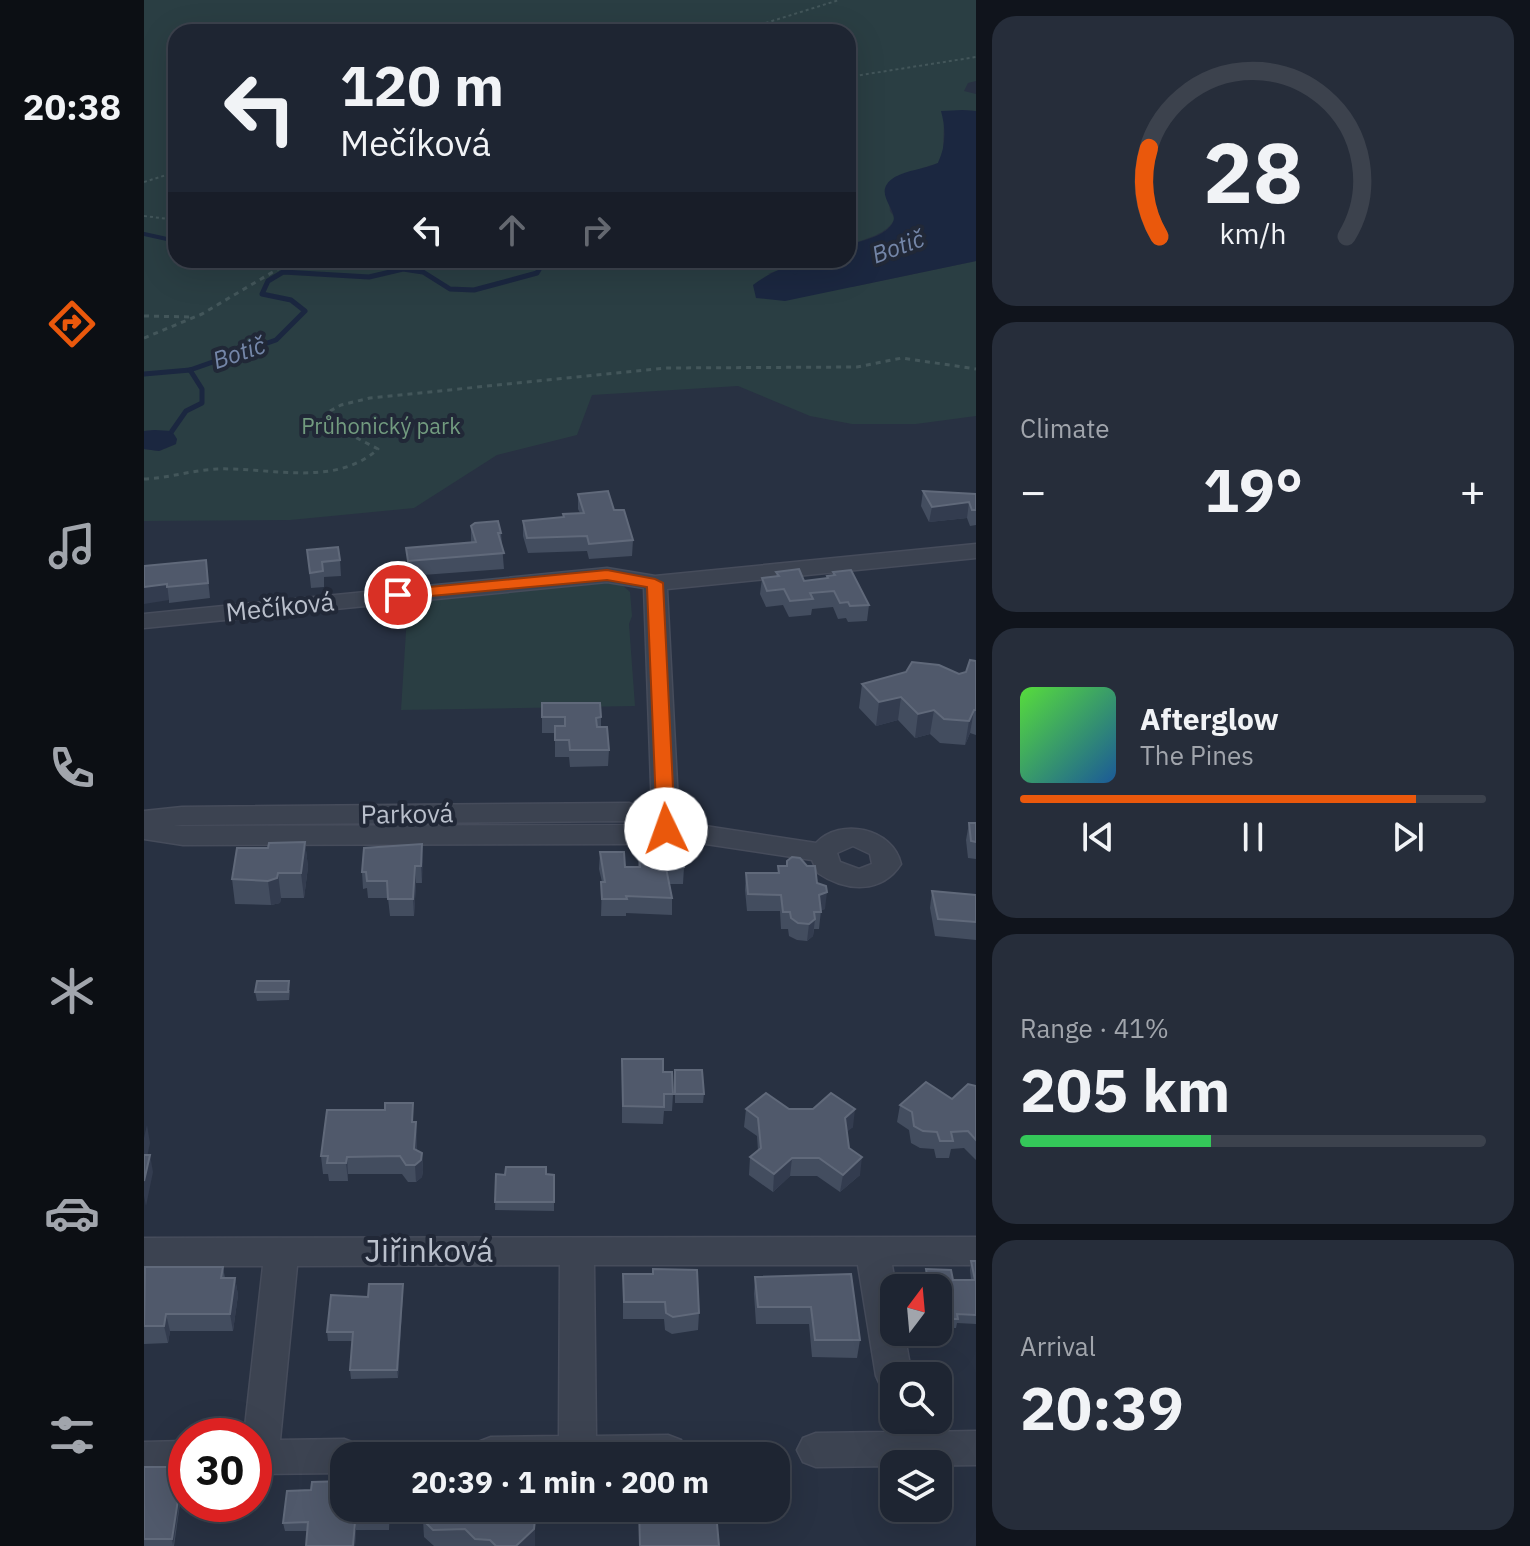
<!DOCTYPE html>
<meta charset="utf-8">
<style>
:root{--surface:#1e2532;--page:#262d3a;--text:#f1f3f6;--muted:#a1a5ac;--line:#3c424d;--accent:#ea580c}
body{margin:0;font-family:"IBM Plex Sans",sans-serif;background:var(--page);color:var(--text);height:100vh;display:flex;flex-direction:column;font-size:30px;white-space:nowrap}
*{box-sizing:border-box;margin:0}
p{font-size:26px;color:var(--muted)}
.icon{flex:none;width:44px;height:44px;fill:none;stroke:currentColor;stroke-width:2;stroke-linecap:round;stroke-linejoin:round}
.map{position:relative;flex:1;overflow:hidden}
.panel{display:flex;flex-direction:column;gap:16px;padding:16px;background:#10141c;width:554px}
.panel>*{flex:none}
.banner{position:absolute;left:24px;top:24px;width:688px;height:244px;border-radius:24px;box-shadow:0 8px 32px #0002,0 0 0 2px var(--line);background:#1e2532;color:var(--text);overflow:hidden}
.needle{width:52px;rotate:16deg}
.controls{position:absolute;left:736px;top:1274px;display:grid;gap:16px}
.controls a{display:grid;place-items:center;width:72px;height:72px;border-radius:16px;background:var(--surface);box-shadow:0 8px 32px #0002,0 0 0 2px var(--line);font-size:40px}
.speed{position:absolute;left:24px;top:1418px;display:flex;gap:16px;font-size:40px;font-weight:700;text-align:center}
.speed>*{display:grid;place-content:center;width:104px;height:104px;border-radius:50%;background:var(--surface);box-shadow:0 8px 32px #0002,0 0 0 2px var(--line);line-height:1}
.speed .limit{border:12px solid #d22;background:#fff;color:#111}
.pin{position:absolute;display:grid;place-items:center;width:68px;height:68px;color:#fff;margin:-34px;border:4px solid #fff;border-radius:50%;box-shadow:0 2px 8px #0007}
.me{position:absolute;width:88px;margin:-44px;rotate:357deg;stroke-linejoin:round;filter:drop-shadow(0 0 6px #0008)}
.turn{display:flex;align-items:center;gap:28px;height:168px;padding:0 40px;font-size:36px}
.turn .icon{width:104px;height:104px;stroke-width:2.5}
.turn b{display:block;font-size:56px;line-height:68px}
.lanes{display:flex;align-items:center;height:76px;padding:0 40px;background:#0003;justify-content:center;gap:40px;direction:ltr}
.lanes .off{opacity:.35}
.big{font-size:60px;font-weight:700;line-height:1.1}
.panel .tile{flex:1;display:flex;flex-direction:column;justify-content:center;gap:12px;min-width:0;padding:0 28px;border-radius:24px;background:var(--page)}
.panel .dial{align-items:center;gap:0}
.dial svg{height:208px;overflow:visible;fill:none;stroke:var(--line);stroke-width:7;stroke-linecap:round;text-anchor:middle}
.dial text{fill:var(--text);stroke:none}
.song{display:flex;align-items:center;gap:24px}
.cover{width:96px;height:96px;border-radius:12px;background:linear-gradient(135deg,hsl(110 70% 55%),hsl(210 70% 35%))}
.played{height:8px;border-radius:4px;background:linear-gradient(90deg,var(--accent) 85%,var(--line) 85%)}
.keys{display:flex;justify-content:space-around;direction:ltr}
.heat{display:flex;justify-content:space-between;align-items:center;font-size:44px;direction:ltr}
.charge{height:12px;border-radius:6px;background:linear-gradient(90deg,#34c759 41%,var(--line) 0)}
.trip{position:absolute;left:186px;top:1442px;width:460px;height:80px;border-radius:24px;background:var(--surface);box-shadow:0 8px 32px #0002,0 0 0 2px var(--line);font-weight:700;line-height:80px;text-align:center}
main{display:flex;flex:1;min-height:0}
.dock{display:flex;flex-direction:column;width:144px;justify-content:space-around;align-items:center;background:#0c0f14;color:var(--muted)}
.dock .icon{width:56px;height:56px}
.dock .on{color:var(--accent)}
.dock b{font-size:36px;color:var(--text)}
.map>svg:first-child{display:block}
.green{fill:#2a3e43}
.water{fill:#1b2740}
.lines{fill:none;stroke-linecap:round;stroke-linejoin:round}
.stream-far1{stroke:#1b2740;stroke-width:4}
.stream{stroke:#1b2740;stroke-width:5}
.minor-casing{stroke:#464c5b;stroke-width:3}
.path-far1{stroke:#43565a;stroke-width:2;stroke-dasharray:3 3;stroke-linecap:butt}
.path{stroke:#43565a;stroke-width:3;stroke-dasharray:5 5;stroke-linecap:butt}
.minor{fill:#3c4351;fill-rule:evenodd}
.wall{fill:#434d5f}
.shaded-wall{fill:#333c4f}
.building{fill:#50596b;stroke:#60697a;stroke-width:2}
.route{fill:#ea580c;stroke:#983908;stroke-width:2}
.labels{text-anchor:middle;stroke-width:8;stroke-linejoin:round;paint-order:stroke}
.far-park-label{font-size:22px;fill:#729b7f;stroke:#212837}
.far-water-label{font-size:24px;font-style:italic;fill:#7486a8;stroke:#212837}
.street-label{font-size:26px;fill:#b9bfcb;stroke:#212837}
.near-street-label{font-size:32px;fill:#b9bfcb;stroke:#212837}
</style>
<main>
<nav class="dock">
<b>20:38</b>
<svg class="icon on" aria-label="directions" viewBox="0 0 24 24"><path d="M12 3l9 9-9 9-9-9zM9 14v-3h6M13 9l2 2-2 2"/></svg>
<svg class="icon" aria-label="music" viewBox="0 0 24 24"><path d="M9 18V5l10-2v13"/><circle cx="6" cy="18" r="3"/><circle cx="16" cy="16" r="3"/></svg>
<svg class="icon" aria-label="phone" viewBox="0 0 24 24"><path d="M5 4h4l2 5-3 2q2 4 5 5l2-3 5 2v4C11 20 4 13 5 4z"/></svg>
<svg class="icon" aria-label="climate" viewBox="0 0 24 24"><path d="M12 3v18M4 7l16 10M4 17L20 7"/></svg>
<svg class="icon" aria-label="car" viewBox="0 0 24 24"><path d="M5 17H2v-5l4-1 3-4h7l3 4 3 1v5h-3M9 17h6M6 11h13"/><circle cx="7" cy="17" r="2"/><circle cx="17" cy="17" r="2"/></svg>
<svg class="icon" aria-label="filters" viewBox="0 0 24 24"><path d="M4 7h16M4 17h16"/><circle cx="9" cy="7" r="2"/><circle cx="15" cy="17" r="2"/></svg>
</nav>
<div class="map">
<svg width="832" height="1546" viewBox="0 0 832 1546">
<rect width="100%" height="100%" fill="#283142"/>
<!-- green -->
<g class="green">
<path d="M0,0H832V81L824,83L820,91L832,94V111L818,110L800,121L799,151L794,163L751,177L743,185L746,211L751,218C744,235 720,239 704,245V32H32V260H660L624,274L708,287L832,261V416L772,424H708L666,416L594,386L448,395L433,435L353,455L270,508L146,520L0,521V449L15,451L32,444L11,430L0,431Z"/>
<polygon points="462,581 475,582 486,592 488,616 485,624 491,706 257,710 264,600"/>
</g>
<!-- water -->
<g class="water">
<path d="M818,110L832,111V261L641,301L612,298L609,285C639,262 668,260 704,260V245C717,241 743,236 749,222C755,210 726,192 751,177C763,170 781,169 794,163C802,146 802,129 797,111Z"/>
<polygon points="11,430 28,431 33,439 32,444 15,451 0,449 0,431"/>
</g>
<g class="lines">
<!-- stream-far1 -->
<polyline class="stream-far1" points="0,234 32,241"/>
<!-- stream -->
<g class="stream">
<polyline points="623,260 644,266 651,272"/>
<polyline points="0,374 46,370 132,340 161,311 147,300 118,294 124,281 139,272 225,277 259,269 279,272 306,289 330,290 393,273 399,263 397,260"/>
<polyline points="28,431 42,411 58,403 58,389 46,370"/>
</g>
<!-- minor casing -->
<g class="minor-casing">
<g id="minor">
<path d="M832,544V558L523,589L535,822L672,843C696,817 749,828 757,864C738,894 702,892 674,873L668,860L522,838L481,844L39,845L0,839V811L38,807L485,803L508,812L500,588L463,582L0,628V614L463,568L511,576ZM481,821L490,825L29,826L38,825ZM709,846L726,854L728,864L715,869L696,862L693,853Z"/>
<polygon points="832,1237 832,1265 748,1265 752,1288 750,1288 750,1332 760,1332 768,1376 750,1376 750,1392 737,1387 732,1376 714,1265 450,1265 452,1436 524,1435 537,1440 543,1452 541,1456 329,1456 334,1442 347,1437 415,1436 416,1265 153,1266 136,1440 200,1439 213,1444 219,1456 200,1456 200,1473 110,1474 110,1436 100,1436 119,1266 0,1266 0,1238"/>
<polygon points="750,1407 750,1420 776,1420 779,1432 832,1431 832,1465 672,1467 659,1462 653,1450 659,1438 672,1433 742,1432 740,1420 745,1408"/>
<polygon points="42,1441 42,1475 0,1476 0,1442"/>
</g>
</g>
<!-- path-far1 -->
<g class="path-far1">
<polyline points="593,32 695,0"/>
<polyline points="704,77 832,57"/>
<polyline points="0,182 32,172"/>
<polyline points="0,216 32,220"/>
</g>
<!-- path -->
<g class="path">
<polyline points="0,316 49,317"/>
<polyline points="0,338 58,314 149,260"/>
<path d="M0,479C25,478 49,470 73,469C126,467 191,488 234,449L184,423V412L197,405L226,398L521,368L713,367L758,358L832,369"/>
</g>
<!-- minor -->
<use href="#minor" class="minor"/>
</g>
<!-- wall -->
<g class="wall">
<polygon points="779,491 832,494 832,525 826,526 823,518 785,522 777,506"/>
<polygon points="434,494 470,510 489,540 488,556 445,559 443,551 384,553 379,536 379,521 419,517 419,514 436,513 434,509"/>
<polygon points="327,526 357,533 360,569 265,576 262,548 327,542"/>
<polygon points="163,550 196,560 197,576 180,577 180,587 167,588"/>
<polygon points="62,560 66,598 25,603 25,600 0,566"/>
<polygon points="632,572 660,581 683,578 683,576 689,575 689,572 725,605 723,621 704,622 702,618 694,619 689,607 668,609 667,615 645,617 639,605 622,607 616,594 618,578 632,577"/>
<polygon points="832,661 832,735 826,733 821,745 796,743 786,734 771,738 754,720 732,726 715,708 718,684 815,674 822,672"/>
<polygon points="398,703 457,717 457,727 465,750 464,766 426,767 425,757 411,757 411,733 398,733"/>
<polygon points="825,823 832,823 832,859 824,858 822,840"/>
<polygon points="161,842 164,867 160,898 137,898 136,903 127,905 91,904 88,879 124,848"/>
<polygon points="278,844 278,883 272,883 270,916 246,916 244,898 224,898 223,888 219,889 218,872"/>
<polygon points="456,852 481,867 494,867 495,852 540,867 539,884 526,884 528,898 528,915 482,913 482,916 457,916 458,882 455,869"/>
<polygon points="643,861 673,883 681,909 677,910 675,929 670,929 669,936 663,941 653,940 645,936 644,929 637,929 636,911 603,911 601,890 602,873 634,873 634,866 642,866"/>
<polygon points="788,891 832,895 832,940 791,936 786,908"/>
<polygon points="146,990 145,1000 113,1001 111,992"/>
<polygon points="478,1059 519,1072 529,1094 528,1111 520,1111 519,1124 478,1123"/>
<polygon points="531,1070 560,1094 559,1103 531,1103"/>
<polygon points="832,1086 832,1160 820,1148 807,1149 805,1158 792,1158 790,1149 776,1148 767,1143 765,1130 753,1122 756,1105 808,1099"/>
<polygon points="602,1109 645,1109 709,1127 703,1131 705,1148 716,1175 696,1192 673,1176 646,1176 629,1192 605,1175 606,1157 614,1151 613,1136 600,1127"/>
<polygon points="271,1122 272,1122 273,1150 278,1153 279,1170 278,1177 272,1182 264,1182 258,1174 204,1174 204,1181 185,1181 184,1174 179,1174 177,1156"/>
<polygon points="352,1174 410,1175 410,1211 351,1210"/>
<polygon points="827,1261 832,1261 832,1324 813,1323 812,1328 794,1328 794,1288 782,1288 781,1278 782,1269 809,1280 827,1280 826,1270"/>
<polygon points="79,1267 81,1278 91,1278 94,1295 89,1331 26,1331 24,1343 0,1344 0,1270"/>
<polygon points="479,1274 555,1313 554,1330 528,1334 521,1330 520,1319 479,1319"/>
<polygon points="707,1274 716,1340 713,1358 668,1357 665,1324 612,1324 610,1294 611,1277"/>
<polygon points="259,1292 254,1378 207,1379 206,1370 208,1341 184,1341 183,1332 224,1297"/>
<polygon points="0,1467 40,1476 30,1546 0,1546"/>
<polygon points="200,1508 246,1508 245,1530 212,1530 211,1546 162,1546 163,1531 141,1531 139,1523"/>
<rect x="552" y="1508" width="35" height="3"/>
<polygon points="279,1520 391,1520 391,1546 290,1546 280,1537"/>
</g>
<!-- shaded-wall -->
<g class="shaded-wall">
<polygon points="825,502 823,518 785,522 788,507"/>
<polygon points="23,584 25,600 0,604 0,587"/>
<polygon points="757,697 754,720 732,726 735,702"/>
<polygon points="790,710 786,734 771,738 774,714"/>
<polygon points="830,710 826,733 821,745 825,721"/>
<polygon points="161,842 164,867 160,898 157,873"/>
<polygon points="278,844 279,861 278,883 277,866"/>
<polygon points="271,866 272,883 270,916 269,899"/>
<polygon points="134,873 137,898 136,903 127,905 124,881"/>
<polygon points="683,892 681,909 673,912 675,895"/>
<polygon points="671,919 669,936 663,941 665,924"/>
<polygon points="711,1109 709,1127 699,1135 701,1118"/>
<polygon points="272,1122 273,1139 272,1164 278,1153 279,1170 278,1177 272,1182 270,1149"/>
<polygon points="3,1125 6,1143 0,1172 0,1138"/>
<polygon points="6,1155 9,1172 2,1206 0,1196 0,1181"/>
<polygon points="203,1157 204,1174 204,1181 202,1163"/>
<polygon points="718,1157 716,1175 696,1192 699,1175"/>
<polygon points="648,1158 646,1176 629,1192 630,1174"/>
<polygon points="91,1278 94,1295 89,1331 86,1314"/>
<polygon points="259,1284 259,1292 254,1378 253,1370"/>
<polygon points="22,1314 26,1331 24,1343 20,1326"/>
<polygon points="39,1467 40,1476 29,1546 28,1539"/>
<polygon points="391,1520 391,1546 372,1546"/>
<polygon points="211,1522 212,1530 211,1546 209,1546"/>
</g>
<!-- building -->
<g class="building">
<polygon points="464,491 470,510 480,510 489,540 445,544 443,536 383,538 379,521 420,517 419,514 440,513 434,494"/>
<polygon points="779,491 832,494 832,510 828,510 825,502 788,507"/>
<polygon points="354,521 357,533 354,533 360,553 264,561 262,548 332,542 327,526 331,523"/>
<polygon points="194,547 196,560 178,562 179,571 166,573 163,550"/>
<polygon points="62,560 64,583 23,587 23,584 0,587 0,566"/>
<polygon points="655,569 660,581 684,578 683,576 691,575 689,572 707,570 725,605 706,606 704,602 696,603 690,591 666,593 669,599 646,601 640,589 623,591 618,578 635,576 632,572"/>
<polygon points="826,660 832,661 832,710 830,710 825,721 800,719 790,710 774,714 757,697 735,702 718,684 762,672 768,662 795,665 815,674 822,672"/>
<polygon points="398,703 456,703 457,717 452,718 453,727 463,727 465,750 426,750 425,740 411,740 411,726 421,726 421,717 398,717"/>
<polygon points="825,823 832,823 832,842 827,841"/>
<polygon points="161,842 157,873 134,873 133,878 124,881 88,879 93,848 124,848 125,843"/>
<polygon points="278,844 277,866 271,866 269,899 244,899 243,881 223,881 222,872 218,872 220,848"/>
<polygon points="538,851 540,867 522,868 528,898 482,896 483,899 458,899 457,882 461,882 456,852 480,852 481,867 496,867 495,852"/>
<polygon points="648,857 656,858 663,866 671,866 673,883 682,886 683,892 675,895 677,912 670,912 671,919 665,924 654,923 647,918 646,912 639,912 637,895 604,894 602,873 635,873 634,866 643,866 643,861"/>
<polygon points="788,891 832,895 832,922 794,919"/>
<polygon points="113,981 145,981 144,992 111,992"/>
<polygon points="478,1059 519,1059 519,1072 528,1072 529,1094 520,1094 520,1107 479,1106"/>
<polygon points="531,1070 558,1070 560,1094 531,1094"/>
<polygon points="782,1082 808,1099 824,1084 832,1086 832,1140 824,1131 807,1132 809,1141 796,1141 793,1132 779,1131 770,1126 768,1112 756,1105"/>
<polygon points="622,1093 645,1109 669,1109 687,1093 711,1109 701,1118 705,1148 718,1157 699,1175 675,1158 648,1158 630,1174 606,1157 617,1148 614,1118 602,1109"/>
<polygon points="241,1103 269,1103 268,1122 272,1122 270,1149 278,1153 277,1160 271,1165 262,1165 256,1156 203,1157 202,1163 183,1163 184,1156 177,1156 183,1110 241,1110"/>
<polygon points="0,1155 6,1155 0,1181"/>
<polygon points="362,1167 402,1167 402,1174 410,1175 410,1202 351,1202 352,1174 361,1175"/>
<polygon points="827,1261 832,1261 832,1315 813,1314 814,1319 794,1319 794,1288 785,1288 782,1269 807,1270 809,1280 831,1280"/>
<polygon points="1,1267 79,1267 77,1278 91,1278 86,1314 22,1314 20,1326 0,1326"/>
<polygon points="509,1269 553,1270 555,1313 529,1317 522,1313 521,1302 480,1302 479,1274 509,1274"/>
<polygon points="707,1274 716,1340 671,1340 667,1307 614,1307 611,1277"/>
<polygon points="225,1284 259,1284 253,1370 206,1370 209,1332 183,1332 187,1295 224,1297"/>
<polygon points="0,1467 39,1467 28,1539 0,1539"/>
<polygon points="200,1481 200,1508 245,1508 244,1521 211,1522 209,1546 162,1546 164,1522 139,1523 143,1491 167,1490 168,1482"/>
<polygon points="280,1508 378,1508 391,1520 390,1529 372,1546 352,1546 346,1540 331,1539 321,1529 289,1530 279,1520"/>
<polygon points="495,1508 520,1508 520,1511 572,1512 575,1546 496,1546"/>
</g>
<!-- route -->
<polygon class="route" points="463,570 511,579 519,583 531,829 522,836 513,829 503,587 463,580 254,599 246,595 254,590"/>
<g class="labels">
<!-- far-park labels -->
<g class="far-park-label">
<text x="237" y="434">Průhonický park</text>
</g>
<!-- far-water labels -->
<g class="far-water-label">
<text transform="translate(754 247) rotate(-20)" y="8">Botič</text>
<text transform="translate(95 353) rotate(-19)" y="8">Botič</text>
</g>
<!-- street labels -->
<g class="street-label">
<text transform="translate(136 607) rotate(-6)" y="9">Mečíková</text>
<text transform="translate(263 814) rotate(-1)" y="9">Parková</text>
</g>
<!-- near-street labels -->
<g class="near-street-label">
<text x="285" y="1262">Jiřinková</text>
</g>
</g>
</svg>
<div class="controls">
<a><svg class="needle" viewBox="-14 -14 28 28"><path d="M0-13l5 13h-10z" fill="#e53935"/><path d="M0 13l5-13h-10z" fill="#a1a5ac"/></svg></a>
<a><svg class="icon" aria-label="search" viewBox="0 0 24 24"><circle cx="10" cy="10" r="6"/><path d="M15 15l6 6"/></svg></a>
<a><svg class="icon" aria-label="layers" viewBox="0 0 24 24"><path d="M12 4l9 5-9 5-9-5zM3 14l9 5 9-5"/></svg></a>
</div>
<div class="speed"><div class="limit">30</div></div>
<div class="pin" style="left:254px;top:595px;background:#d93025"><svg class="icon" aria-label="arrive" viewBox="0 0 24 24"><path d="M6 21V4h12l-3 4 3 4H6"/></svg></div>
<svg class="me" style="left:522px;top:829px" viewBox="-20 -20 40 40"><circle r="19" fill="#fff"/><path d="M0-13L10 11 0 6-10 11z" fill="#ea580c"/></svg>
<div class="trip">20:39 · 1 min · 200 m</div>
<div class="banner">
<div class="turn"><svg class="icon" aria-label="left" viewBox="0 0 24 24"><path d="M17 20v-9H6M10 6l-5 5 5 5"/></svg><div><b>120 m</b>Mečíková</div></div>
<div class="lanes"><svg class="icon" aria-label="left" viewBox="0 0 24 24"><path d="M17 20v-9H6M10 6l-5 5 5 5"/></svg><svg class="icon off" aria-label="ahead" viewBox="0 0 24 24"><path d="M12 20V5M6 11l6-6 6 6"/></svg><svg class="icon off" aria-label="right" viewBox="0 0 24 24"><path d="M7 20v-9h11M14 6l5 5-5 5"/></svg></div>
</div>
</div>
<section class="panel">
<div class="tile dial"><svg viewBox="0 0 100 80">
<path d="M14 69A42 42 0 1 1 86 69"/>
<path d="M14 69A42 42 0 0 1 10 35" stroke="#ea580c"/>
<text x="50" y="56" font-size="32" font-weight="700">28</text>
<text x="50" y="72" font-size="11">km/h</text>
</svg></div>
<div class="tile"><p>Climate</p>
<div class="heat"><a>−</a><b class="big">19°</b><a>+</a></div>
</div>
<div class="tile">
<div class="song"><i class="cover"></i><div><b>Afterglow</b><p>The Pines</p></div></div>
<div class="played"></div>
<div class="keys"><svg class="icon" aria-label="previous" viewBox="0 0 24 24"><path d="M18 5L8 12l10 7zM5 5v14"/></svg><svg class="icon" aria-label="pause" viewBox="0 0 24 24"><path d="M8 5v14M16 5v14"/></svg><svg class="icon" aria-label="next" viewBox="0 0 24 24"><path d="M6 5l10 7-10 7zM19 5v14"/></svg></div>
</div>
<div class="tile"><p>Range · 41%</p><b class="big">205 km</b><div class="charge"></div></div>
<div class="tile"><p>Arrival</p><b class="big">20:39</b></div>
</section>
</main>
